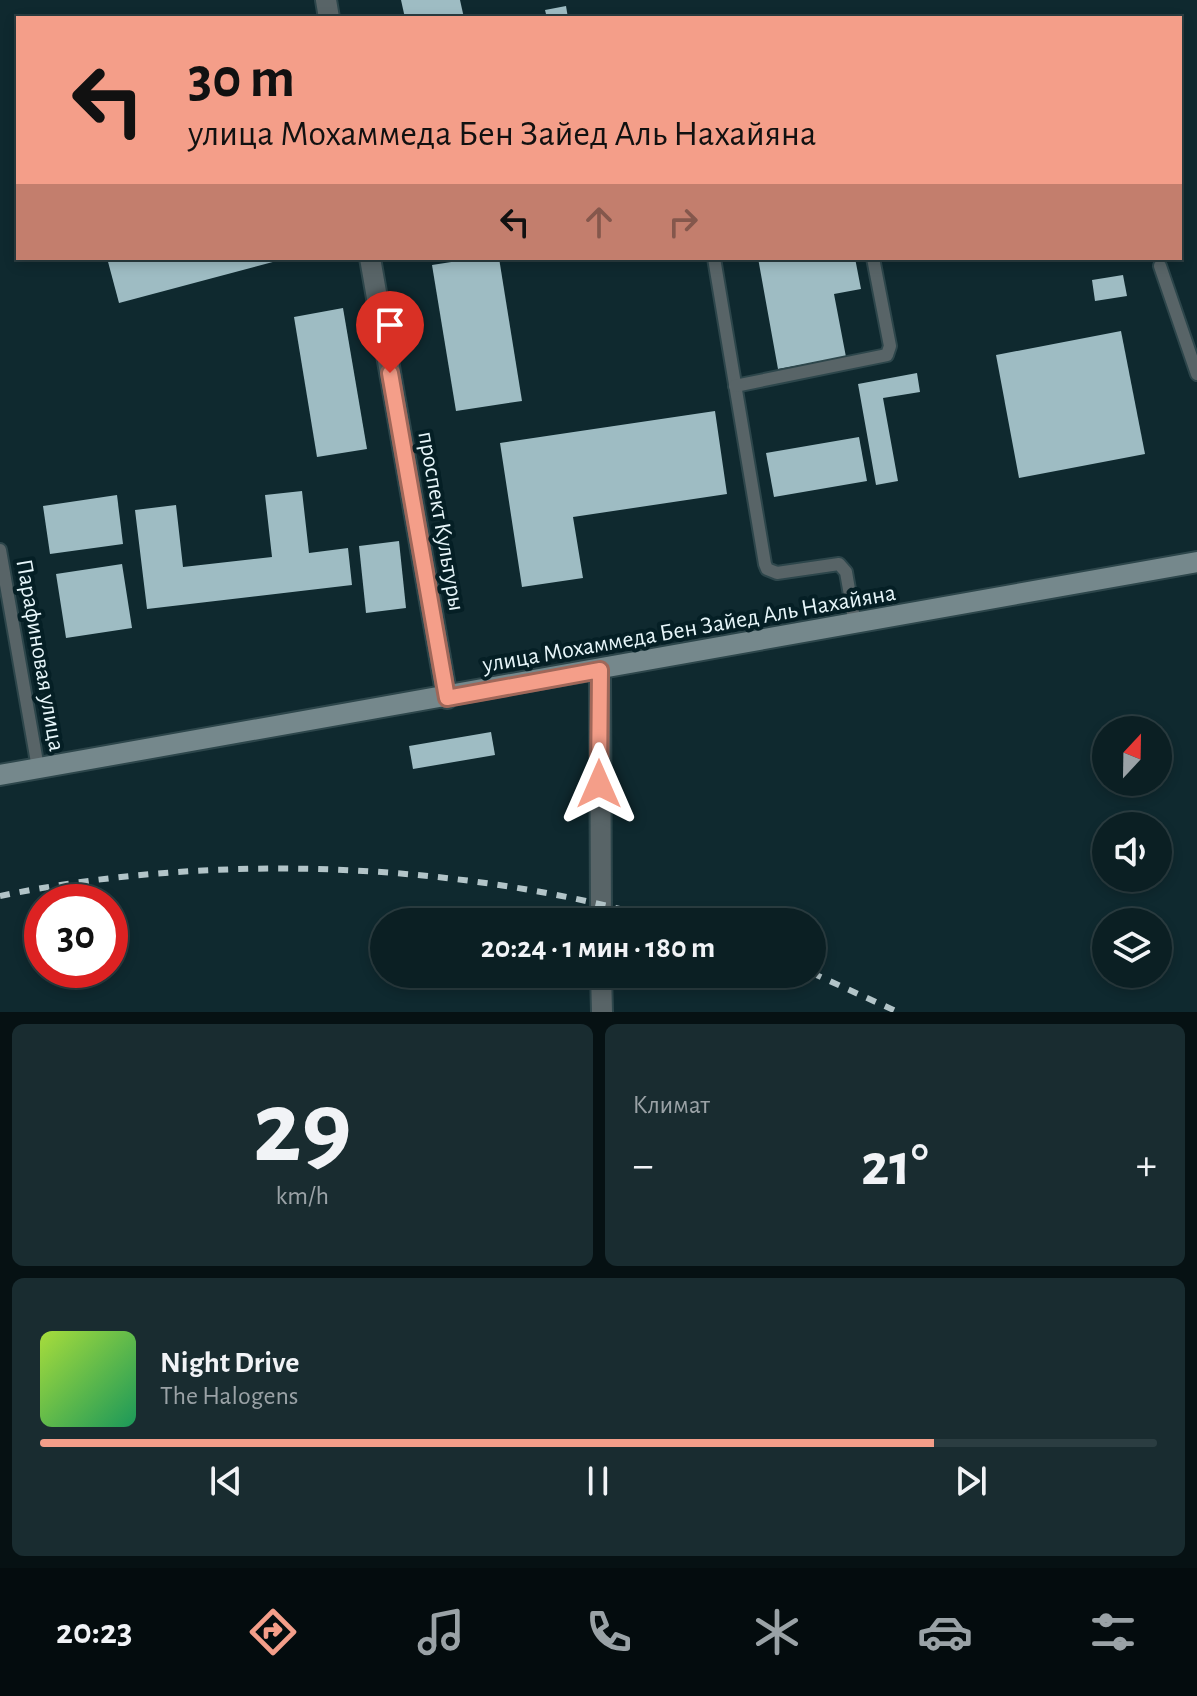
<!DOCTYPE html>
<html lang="ru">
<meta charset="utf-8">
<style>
:root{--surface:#0b1f23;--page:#192c30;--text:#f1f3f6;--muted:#9aa2a6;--line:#2b3d41;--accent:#f49e89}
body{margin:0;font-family:"Alegreya Sans",sans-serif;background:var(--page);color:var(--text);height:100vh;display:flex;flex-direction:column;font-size:30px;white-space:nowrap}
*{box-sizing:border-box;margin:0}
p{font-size:26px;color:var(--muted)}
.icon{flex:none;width:44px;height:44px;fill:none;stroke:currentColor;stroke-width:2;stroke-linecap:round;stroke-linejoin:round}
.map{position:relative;height:1012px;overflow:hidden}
.panel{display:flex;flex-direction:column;gap:12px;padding:12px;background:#061113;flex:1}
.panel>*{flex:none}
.guide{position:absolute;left:16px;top:16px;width:1166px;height:244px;border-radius:0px;box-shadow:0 4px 12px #0003,0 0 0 2px var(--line);background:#f49e89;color:#111;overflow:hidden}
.needle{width:52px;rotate:22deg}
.tools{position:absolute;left:1092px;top:716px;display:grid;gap:16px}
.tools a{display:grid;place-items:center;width:80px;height:80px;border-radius:50%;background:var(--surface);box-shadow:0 4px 12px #0003,0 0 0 2px var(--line);font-size:40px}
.speed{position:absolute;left:24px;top:884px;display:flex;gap:16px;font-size:40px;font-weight:700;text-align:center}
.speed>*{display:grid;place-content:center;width:104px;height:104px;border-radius:50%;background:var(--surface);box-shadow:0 4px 12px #0003,0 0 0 2px var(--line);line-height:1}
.speed .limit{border:12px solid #d22;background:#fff;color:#111}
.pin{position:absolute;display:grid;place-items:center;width:68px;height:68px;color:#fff;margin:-82px -34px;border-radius:50% 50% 50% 0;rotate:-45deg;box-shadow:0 0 8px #0007}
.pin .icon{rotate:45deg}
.me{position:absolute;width:88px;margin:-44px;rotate:0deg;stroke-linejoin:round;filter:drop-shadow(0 0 6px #0008)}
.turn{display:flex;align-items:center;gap:28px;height:168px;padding:0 40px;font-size:36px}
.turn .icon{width:104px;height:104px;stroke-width:2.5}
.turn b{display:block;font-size:56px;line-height:68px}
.lanes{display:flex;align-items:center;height:76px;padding:0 40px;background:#0003;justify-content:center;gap:40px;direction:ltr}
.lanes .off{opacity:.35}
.big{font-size:60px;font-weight:700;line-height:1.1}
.panel .card{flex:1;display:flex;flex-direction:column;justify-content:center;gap:12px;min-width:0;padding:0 28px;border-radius:12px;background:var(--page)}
.panel .dial{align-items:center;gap:0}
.dial b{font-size:104px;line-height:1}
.song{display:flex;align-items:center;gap:24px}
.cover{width:96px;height:96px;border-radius:12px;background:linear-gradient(135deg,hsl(80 70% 55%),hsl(150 70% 35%))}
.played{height:8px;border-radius:4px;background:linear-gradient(90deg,var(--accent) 80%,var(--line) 80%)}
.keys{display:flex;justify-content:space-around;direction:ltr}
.heat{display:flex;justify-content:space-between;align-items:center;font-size:44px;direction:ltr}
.panel .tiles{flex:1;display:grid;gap:12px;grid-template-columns:1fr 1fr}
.card:last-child{grid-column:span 2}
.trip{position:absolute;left:370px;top:908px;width:456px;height:80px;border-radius:40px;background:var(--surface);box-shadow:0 4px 12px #0003,0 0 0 2px var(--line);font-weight:700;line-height:80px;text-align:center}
.tab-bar{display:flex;height:128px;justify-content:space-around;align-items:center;background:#040c0e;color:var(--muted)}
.tab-bar .icon{width:56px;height:56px}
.tab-bar .current{color:var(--accent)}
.tab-bar b{font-size:36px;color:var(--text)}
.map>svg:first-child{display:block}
.building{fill:#9ebcc3}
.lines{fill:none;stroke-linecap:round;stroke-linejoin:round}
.service-casing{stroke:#2d464b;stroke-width:16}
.minor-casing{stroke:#2d464b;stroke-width:24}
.secondary-casing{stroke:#2d464b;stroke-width:24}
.service{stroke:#586467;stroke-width:12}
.minor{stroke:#586467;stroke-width:20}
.secondary{stroke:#75888c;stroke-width:20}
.rail{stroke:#b2c4c8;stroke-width:6;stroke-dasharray:10 10;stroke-linecap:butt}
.route-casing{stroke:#9f6759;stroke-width:20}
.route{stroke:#f49e89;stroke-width:14}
.labels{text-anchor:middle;stroke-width:8;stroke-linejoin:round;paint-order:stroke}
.street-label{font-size:24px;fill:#e7f6fa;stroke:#051f25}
</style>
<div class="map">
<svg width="1197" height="1012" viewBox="0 0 1197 1012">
<rect width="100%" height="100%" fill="#0f292f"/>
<!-- building -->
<g class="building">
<polygon points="401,0 460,0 464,18 405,18"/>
<polygon points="566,6 568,18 547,18 545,10"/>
<polygon points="107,258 284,258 284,259 119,303"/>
<polygon points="477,258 499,258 522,401 456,411 432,265"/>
<polygon points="758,258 855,258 861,289 834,294 846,357 778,369"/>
<polygon points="1123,275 1127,296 1095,301 1092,280"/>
<polygon points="343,308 367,449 317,457 294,317"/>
<polygon points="1121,331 1145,454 1019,478 996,355"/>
<polygon points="917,373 920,392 883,398 898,481 876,485 858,384"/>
<polygon points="715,411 727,494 573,517 583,578 522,587 500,443"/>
<polygon points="859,437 867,481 774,497 766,453"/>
<polygon points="302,491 309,553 348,548 352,585 147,609 135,510 176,505 183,567 272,557 265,495"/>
<polygon points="117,495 123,544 50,554 43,506"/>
<polygon points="399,541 406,608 366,613 359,546"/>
<polygon points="122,564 132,628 66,638 56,574"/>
<polygon points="491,732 495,755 413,769 409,746"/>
</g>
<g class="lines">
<!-- service casing -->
<g class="service-casing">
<g id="service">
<polyline points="714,258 765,564 767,569 777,573 839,564 846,572 855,624"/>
<polyline points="1160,266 1197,374"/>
<polyline points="735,386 887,355 890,346 873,258"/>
<polyline points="0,550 38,768"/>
</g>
</g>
<!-- minor casing -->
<g class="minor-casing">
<g id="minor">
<polyline points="326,0 329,18"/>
<polyline points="370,258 447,698"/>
<polyline points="600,670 601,922"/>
<polyline points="601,974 602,1012"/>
</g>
</g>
<!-- secondary casing -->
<g class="secondary-casing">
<polyline id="secondary" points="0,775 1197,562"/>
</g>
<!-- service -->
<use href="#service" class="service"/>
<!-- minor -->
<use href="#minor" class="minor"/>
<!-- secondary -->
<use href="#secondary" class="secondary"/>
<!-- rail -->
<g class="rail">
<path d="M0,896C212,852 460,861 668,922"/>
<polyline points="812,973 898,1012"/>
</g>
</g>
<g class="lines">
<!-- route casing -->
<g class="route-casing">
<polyline id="route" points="390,373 447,698 600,670 599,784"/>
</g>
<!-- route -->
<use href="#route" class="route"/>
</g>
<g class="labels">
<!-- street labels -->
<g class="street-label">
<text transform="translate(442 521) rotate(80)" y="8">проспект Культуры</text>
<text transform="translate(689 628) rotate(-10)" y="8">улица Мохаммеда Бен Зайед Аль Нахайяна</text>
<text transform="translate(41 655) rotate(80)" y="8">Парафиновая улица</text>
</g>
</g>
</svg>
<div class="tools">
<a><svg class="needle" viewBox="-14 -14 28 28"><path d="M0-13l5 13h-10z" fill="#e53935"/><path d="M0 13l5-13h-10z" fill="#9aa2a6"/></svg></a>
<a><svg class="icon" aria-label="sound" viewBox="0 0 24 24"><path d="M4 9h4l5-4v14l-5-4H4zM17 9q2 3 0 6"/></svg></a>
<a><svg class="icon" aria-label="layers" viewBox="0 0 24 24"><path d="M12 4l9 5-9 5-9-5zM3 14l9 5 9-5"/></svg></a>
</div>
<div class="speed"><div class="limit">30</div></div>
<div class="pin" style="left:390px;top:373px;background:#d93025"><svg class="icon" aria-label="arrive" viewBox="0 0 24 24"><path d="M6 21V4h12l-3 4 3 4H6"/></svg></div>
<svg class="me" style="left:599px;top:784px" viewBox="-20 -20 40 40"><path d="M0-17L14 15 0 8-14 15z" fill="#f49e89" stroke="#fff" stroke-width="4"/></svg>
<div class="trip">20:24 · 1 мин · 180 m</div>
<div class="guide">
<div class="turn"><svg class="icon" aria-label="left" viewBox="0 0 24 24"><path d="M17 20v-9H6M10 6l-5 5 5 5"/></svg><div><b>30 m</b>улица Мохаммеда Бен Зайед Аль Нахайяна</div></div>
<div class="lanes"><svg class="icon" aria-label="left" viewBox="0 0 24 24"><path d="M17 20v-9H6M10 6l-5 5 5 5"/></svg><svg class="icon off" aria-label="ahead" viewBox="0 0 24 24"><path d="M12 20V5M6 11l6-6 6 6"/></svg><svg class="icon off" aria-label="right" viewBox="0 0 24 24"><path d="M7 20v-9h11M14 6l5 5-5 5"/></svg></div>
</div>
</div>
<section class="panel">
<div class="tiles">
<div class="card dial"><b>29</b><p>km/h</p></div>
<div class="card"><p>Климат</p>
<div class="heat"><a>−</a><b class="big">21°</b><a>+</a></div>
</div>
<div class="card">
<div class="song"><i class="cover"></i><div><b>Night Drive</b><p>The Halogens</p></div></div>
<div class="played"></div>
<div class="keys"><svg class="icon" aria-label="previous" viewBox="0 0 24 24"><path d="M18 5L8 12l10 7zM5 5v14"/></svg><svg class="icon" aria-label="pause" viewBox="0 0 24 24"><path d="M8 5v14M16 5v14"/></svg><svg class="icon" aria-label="next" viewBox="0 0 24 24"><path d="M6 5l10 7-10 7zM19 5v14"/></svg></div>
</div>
</div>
</section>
<nav class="tab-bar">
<b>20:23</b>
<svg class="icon current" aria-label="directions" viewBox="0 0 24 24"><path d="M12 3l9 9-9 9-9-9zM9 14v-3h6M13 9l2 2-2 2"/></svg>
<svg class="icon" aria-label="music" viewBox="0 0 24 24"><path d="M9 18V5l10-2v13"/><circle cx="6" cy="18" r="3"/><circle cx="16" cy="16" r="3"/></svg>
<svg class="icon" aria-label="phone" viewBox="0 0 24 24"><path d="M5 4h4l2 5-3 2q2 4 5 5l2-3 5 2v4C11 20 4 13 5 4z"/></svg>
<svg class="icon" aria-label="climate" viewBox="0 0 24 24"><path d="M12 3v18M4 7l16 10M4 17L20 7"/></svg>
<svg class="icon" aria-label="car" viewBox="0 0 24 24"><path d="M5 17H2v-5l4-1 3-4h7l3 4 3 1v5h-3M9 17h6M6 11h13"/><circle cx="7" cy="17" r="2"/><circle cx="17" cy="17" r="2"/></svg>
<svg class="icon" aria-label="filters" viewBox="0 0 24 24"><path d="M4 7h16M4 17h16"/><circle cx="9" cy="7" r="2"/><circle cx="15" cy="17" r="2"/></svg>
</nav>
